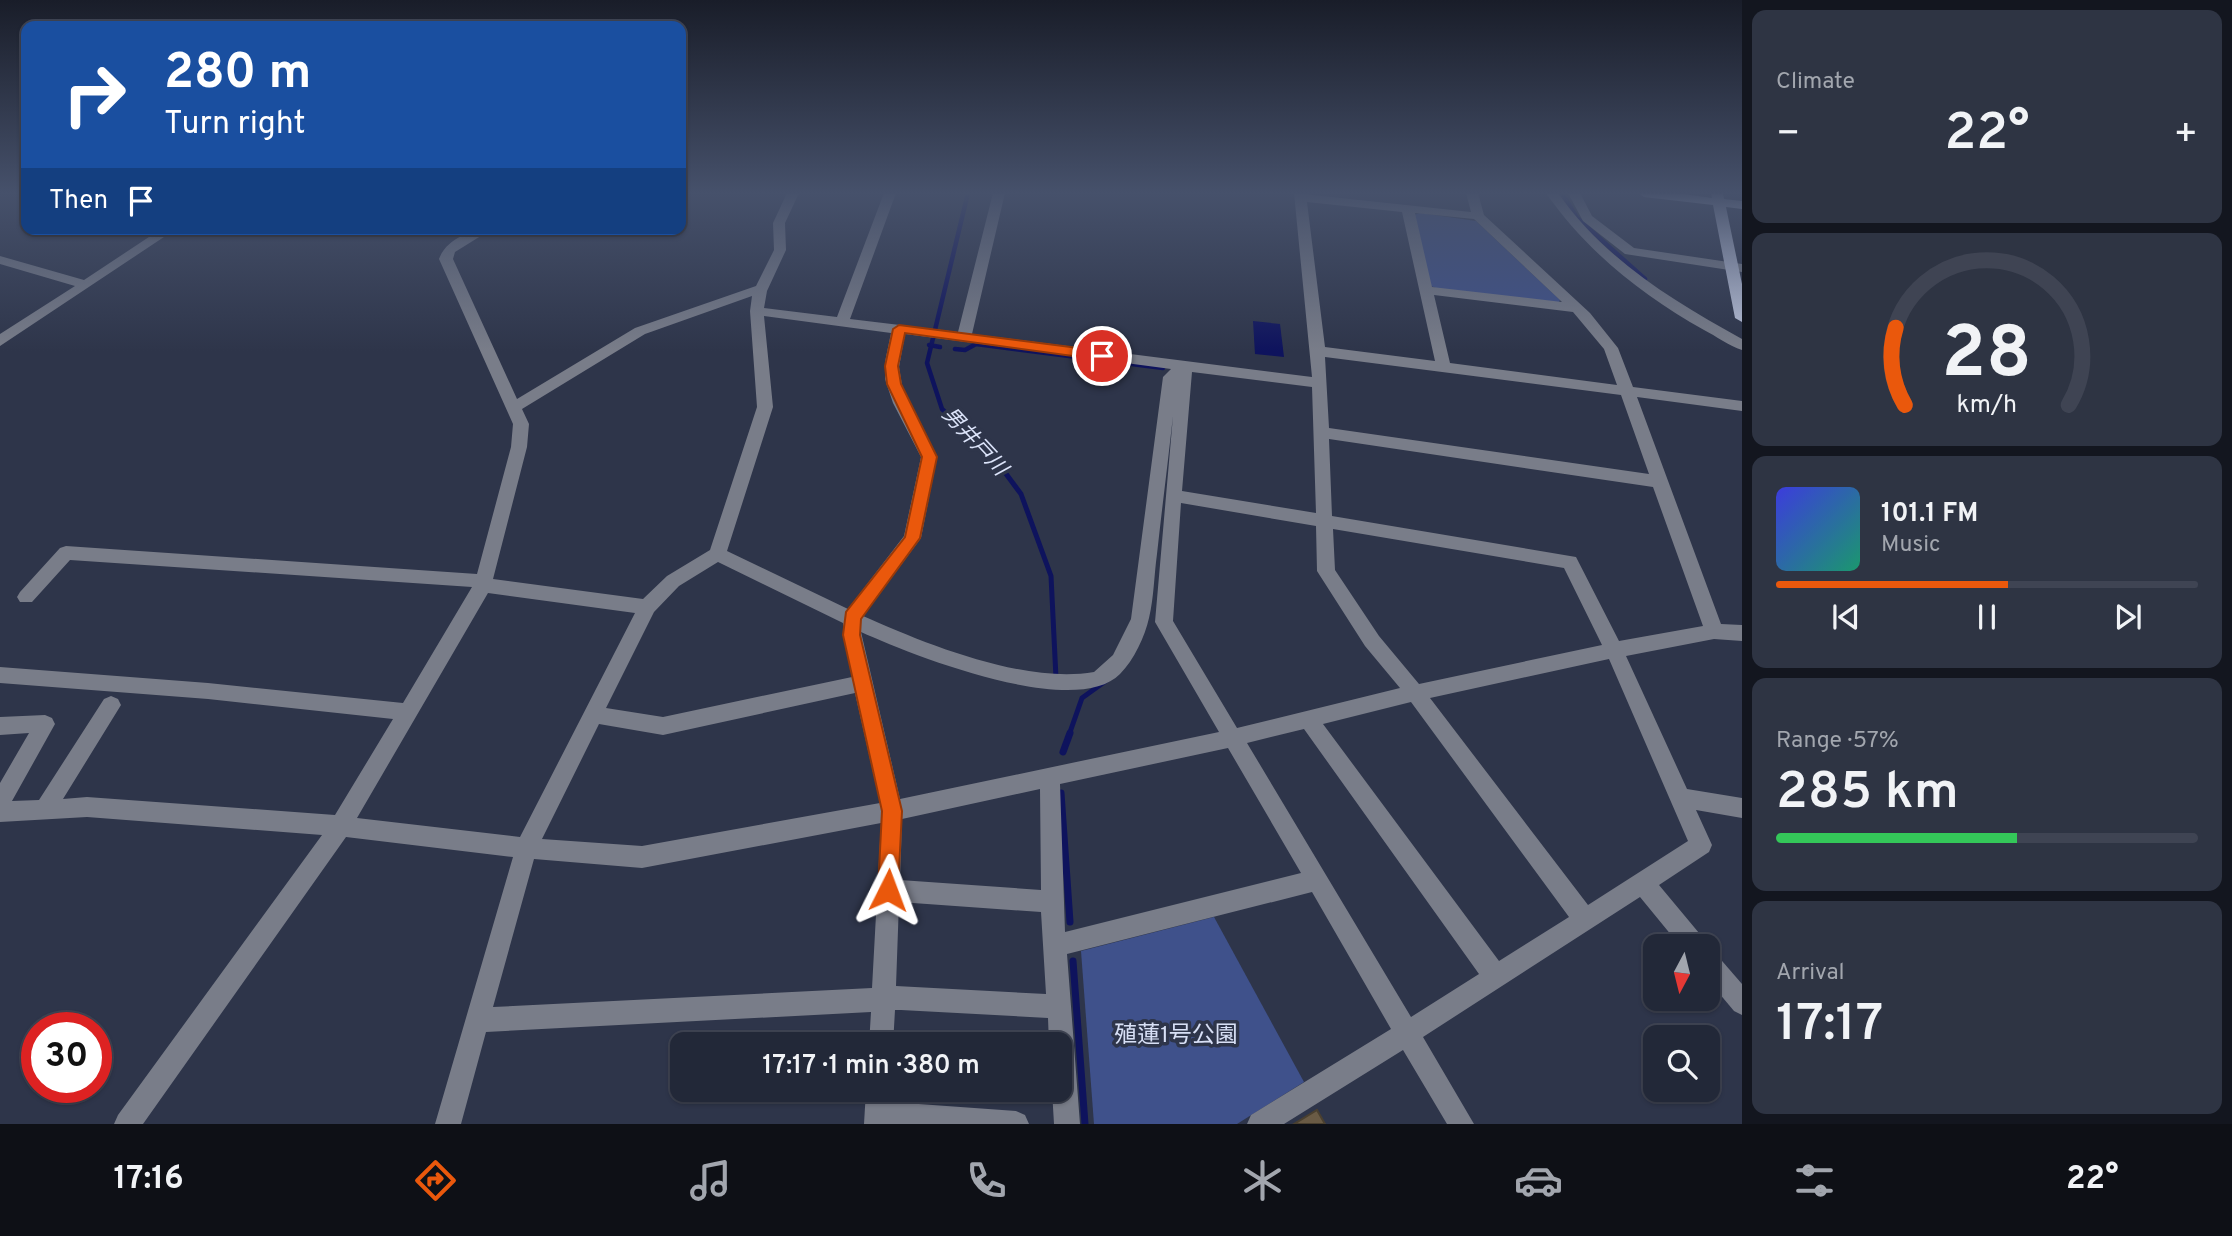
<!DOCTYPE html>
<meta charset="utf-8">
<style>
:root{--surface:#222838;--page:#2e3443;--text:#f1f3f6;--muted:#a2a6ae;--line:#3f4453;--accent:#ea580c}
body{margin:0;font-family:Overpass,"Noto Sans JP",sans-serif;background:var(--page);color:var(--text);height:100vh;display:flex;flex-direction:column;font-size:26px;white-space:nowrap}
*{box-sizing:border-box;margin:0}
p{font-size:23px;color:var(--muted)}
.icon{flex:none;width:38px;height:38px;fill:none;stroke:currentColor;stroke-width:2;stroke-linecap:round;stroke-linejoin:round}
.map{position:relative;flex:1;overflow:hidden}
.panel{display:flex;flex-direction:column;gap:10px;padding:10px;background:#13161f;width:490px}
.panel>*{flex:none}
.guide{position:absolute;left:21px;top:21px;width:665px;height:214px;border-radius:14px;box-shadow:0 2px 5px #0004,0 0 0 2px var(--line);background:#1a4fa0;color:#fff;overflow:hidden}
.needle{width:46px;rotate:187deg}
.buttons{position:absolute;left:1643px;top:934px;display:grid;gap:14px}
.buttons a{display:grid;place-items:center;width:77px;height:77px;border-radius:14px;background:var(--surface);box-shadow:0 2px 5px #0004,0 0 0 2px var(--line);font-size:35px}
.speed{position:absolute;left:21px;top:1012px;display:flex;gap:14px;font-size:35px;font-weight:700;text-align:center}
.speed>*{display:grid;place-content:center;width:91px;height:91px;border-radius:50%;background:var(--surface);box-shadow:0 2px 5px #0004,0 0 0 2px var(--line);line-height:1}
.speed .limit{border:10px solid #d22;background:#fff;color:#111}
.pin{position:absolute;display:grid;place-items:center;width:60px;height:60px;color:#fff;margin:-30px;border:4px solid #fff;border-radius:50%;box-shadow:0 2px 7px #0007}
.me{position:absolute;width:77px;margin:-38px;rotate:3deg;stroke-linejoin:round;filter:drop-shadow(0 0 5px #0008)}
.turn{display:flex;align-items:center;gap:24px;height:147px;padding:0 28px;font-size:32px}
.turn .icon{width:91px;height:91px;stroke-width:2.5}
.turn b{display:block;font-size:49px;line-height:60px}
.then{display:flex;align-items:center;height:66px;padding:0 28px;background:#0003;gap:14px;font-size:26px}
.big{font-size:52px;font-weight:600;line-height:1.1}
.panel .tile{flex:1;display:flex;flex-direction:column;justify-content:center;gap:10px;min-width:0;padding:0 24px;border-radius:14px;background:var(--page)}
.panel .dial{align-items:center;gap:0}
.dial svg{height:182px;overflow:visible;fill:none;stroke:var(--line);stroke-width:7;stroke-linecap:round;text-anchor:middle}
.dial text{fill:var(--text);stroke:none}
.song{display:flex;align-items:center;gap:21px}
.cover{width:84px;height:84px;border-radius:10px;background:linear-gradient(135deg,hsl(240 70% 55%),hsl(160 70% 35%))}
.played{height:7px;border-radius:4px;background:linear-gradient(90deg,var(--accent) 55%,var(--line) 55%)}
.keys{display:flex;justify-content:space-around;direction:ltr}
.heat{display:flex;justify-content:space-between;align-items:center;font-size:38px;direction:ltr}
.charge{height:10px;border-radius:5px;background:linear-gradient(90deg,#34c759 57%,var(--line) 0)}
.trip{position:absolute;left:670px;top:1032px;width:402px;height:70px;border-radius:14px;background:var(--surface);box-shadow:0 2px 5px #0004,0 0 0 2px var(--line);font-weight:600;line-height:70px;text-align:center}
.tabs{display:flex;height:112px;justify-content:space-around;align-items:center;background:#0e1016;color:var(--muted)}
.tabs .icon{width:49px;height:49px}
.tabs .selected{color:var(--accent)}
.tabs b{font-size:32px;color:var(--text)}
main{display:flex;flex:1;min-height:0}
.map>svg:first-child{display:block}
.green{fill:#3f518b}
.water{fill:#0e135d}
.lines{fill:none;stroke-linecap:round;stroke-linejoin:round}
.stream-far2{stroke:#0e135d;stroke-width:4.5}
.stream-far1{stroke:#0e135d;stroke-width:5}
.stream{stroke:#0e135d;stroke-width:7}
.building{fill:#6a5b45;stroke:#4a4030;stroke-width:2}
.minor{fill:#797d89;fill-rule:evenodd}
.major{fill:#bcc4db;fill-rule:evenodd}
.route{fill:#ea580c;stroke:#983908;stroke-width:2}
.labels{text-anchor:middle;stroke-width:7;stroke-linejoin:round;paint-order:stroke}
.water-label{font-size:21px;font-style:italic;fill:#dce4fa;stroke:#2e354a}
.near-park-label{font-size:23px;fill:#d8e0f6;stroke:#2e354a}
</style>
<main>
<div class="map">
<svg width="1742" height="1124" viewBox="0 0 1742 1124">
<rect width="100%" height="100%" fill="#2e354a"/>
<!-- green -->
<g class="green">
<polygon points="1420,213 1476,221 1560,300 1558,304 1438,289 1431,286 1414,215"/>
<polygon points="1214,917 1304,1082 1237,1124 1094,1124 1081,951"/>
</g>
<!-- water -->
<polygon class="water" points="1253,321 1280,324 1284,357 1255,354"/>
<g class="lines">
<!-- stream-far2 -->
<g class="stream-far2">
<polyline points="1562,193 1577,218 1645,279"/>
<polyline points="929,345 940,347"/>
<polyline points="955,349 965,350 976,344 1163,368"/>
<polyline points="965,431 942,409 927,363 968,193"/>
</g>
<!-- stream-far1 -->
<g class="stream-far1">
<polyline points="963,429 995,459 1021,494 1051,576 1056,678"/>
<polyline points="1069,735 1082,698 1114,675"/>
</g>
<!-- stream -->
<g class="stream">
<polyline points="1063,752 1070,733"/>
<polyline points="1061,793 1070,922"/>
<polyline points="1073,961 1085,1124"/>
</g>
</g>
<!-- building -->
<polygon class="building" points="1317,1110 1325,1124 1294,1124"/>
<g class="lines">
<!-- minor -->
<g class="minor">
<path d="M787,193H799L785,223L786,250L767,291L764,308L837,317L884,193H896L850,319L958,332L993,193H1005L972,334L1312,377L1294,193L1471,212L1466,193H1478L1484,215L1590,313L1618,348L1633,387L1742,401V411L1637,397L1721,624L1742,625V641L1714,639L1626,656L1687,789L1742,798V818L1696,810L1712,845L1709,852L1659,885L1704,939L1707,947H1681L1640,897L1423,1037L1474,1124H1447L1403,1050L1284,1124H1247L1251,1115L1391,1029L1312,892L1067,954L1080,1124H1054L1052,1090H1060V1045H1049L1048,1018L901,1010H895L893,1045H869L871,1012L486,1032L461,1124H435L513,857L346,837L143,1124H114L118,1115L322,835L87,817L0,822V783L29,733L0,735V717L45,715L52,718L55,724L12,801L39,800L104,699L111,696L118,699L121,705L63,799L87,797L335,815L393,719L208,699L0,683V667L208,683L403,703L472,587L70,560L32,602H20L17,597L20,592L60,548L66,546L477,574L511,447L513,424L439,259C446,239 472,229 492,229L455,252L453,259L517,399L635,328L756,286L774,250L773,223ZM1307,202L1402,212L1435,361L1325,347ZM1415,213L1474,219L1562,302L1432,287ZM1434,295L1573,312L1604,349L1617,385L1450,363ZM752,296L750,311L757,407L710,550L667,576L643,599L493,579L527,447L529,424L522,409L645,334ZM764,316L891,333L885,362V379L893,403L921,457L904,536L848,609L727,551L773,407ZM905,334L1171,369L1163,377L1131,619L1113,655L1094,672C1024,684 926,644 863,616L921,538L937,457L903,391L899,367ZM1325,357L1621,395L1649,474L1329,428ZM1192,372L1312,387L1316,513L1182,491ZM1173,416L1155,622L1219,732L900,799L861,632C912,655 1075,720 1120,674C1134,660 1145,636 1149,618C1154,597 1154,575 1157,554C1162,508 1168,462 1173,416ZM1329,439L1653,487L1703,626L1619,641L1576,557L1332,516ZM1181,503L1316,526L1317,571L1365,646L1400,688L1237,728L1173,621ZM1333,529L1564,568L1602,645L1419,684L1379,636L1335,570ZM718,562L843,623L852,677L663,717L606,708L654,612L679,586ZM488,593L635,613L520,837L357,818ZM1609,659L1688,841L1588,905L1430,698ZM855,693L880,803L642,846L542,839L599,724L663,735ZM1411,702L1569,917L1499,961L1323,724ZM1304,729L1479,974L1411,1017L1247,743ZM1228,748L1301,873L1065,932L1060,784ZM1040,789L1041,890L900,880L902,819ZM881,823L872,988L493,1007L534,859L642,868ZM899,902L1041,912L1046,994L896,986Z"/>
<path d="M1546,193H1558C1604,259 1673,301 1742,339V350C1729,346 1716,336 1704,330C1643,296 1586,251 1546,193Z"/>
<polygon points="1568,193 1580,193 1592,216 1634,248 1742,264 1742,272 1625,254 1583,221"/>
<polygon points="161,229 176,229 0,346 0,334 75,286 0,264 0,256 84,280"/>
<polygon points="1708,950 1716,954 1742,984 1742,1015 1734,1011 1708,980"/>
<polygon points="866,1090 892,1090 891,1102 1016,1111 1025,1115 1029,1124 864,1124"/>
</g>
<!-- major -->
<polygon class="major" points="1638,193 1677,193 1712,198 1711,193 1723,193 1724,199 1742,201 1742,209 1726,207 1742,284 1742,322 1735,318 1713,205 1644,197"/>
</g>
<!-- sky -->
<linearGradient id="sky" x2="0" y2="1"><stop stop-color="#191d29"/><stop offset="0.55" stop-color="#46516b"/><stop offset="1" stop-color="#46516b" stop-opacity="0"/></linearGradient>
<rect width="1742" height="351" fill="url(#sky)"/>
<!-- route -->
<polygon class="route" points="899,325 1102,351 1109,356 1102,360 905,333 898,366 901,384 937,457 920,538 861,619 860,635 902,811 898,890 895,897 888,900 881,897 878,890 882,811 843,635 846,612 905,537 922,457 887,384 885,366 893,329"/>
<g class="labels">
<!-- water labels -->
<g class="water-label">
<text transform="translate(975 441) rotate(47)" y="7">男井戸川</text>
</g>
<!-- near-park labels -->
<g class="near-park-label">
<text x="1176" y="1042">殖蓮1号公園</text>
</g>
</g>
</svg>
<div class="buttons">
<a><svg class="needle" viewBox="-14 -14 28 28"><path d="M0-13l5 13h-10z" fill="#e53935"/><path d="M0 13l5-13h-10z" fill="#a2a6ae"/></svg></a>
<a><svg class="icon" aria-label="search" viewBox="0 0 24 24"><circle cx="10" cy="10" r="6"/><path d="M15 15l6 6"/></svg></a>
</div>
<div class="speed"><div class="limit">30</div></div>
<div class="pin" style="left:1102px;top:356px;background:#d93025"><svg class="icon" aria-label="arrive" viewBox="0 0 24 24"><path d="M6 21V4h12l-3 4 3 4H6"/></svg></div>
<svg class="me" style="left:888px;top:890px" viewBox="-20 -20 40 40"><path d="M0-17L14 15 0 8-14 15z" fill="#ea580c" stroke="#fff" stroke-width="4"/></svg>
<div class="trip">17:17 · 1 min · 380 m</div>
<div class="guide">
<div class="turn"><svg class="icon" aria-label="right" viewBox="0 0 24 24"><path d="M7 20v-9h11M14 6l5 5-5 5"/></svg><div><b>280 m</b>Turn right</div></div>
<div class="then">Then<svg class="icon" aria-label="arrive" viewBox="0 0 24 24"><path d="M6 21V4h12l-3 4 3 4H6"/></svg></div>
</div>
</div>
<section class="panel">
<div class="tile"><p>Climate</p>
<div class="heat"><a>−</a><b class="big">22°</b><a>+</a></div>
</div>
<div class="tile dial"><svg viewBox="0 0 100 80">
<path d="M14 69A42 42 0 1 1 86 69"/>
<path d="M14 69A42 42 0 0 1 10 35" stroke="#ea580c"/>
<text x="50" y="56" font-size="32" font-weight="700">28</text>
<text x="50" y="72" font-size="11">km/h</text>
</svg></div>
<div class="tile">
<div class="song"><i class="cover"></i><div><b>101.1 FM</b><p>Music</p></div></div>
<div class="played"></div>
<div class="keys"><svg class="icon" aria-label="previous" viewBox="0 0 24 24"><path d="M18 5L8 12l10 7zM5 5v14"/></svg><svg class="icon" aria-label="pause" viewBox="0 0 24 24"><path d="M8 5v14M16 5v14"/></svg><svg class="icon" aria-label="next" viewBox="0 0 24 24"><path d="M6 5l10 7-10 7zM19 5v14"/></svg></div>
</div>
<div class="tile"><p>Range · 57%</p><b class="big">285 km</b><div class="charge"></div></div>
<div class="tile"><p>Arrival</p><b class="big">17:17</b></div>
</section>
</main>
<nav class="tabs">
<b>17:16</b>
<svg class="icon selected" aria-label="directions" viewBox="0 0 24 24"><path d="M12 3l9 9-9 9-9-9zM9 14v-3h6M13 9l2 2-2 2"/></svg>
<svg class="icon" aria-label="music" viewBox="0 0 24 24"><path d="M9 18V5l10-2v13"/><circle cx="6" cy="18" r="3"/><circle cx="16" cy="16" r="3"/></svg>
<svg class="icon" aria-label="phone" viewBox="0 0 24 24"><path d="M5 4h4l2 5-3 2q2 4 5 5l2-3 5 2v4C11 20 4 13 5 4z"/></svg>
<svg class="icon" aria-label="climate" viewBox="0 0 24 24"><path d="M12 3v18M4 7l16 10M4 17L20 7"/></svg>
<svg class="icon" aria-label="car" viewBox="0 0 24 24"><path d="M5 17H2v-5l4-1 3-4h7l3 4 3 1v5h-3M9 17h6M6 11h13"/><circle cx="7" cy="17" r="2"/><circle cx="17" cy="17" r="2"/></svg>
<svg class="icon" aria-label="filters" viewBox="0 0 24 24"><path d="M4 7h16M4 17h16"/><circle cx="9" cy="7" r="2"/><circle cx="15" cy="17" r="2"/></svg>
<b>22°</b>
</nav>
